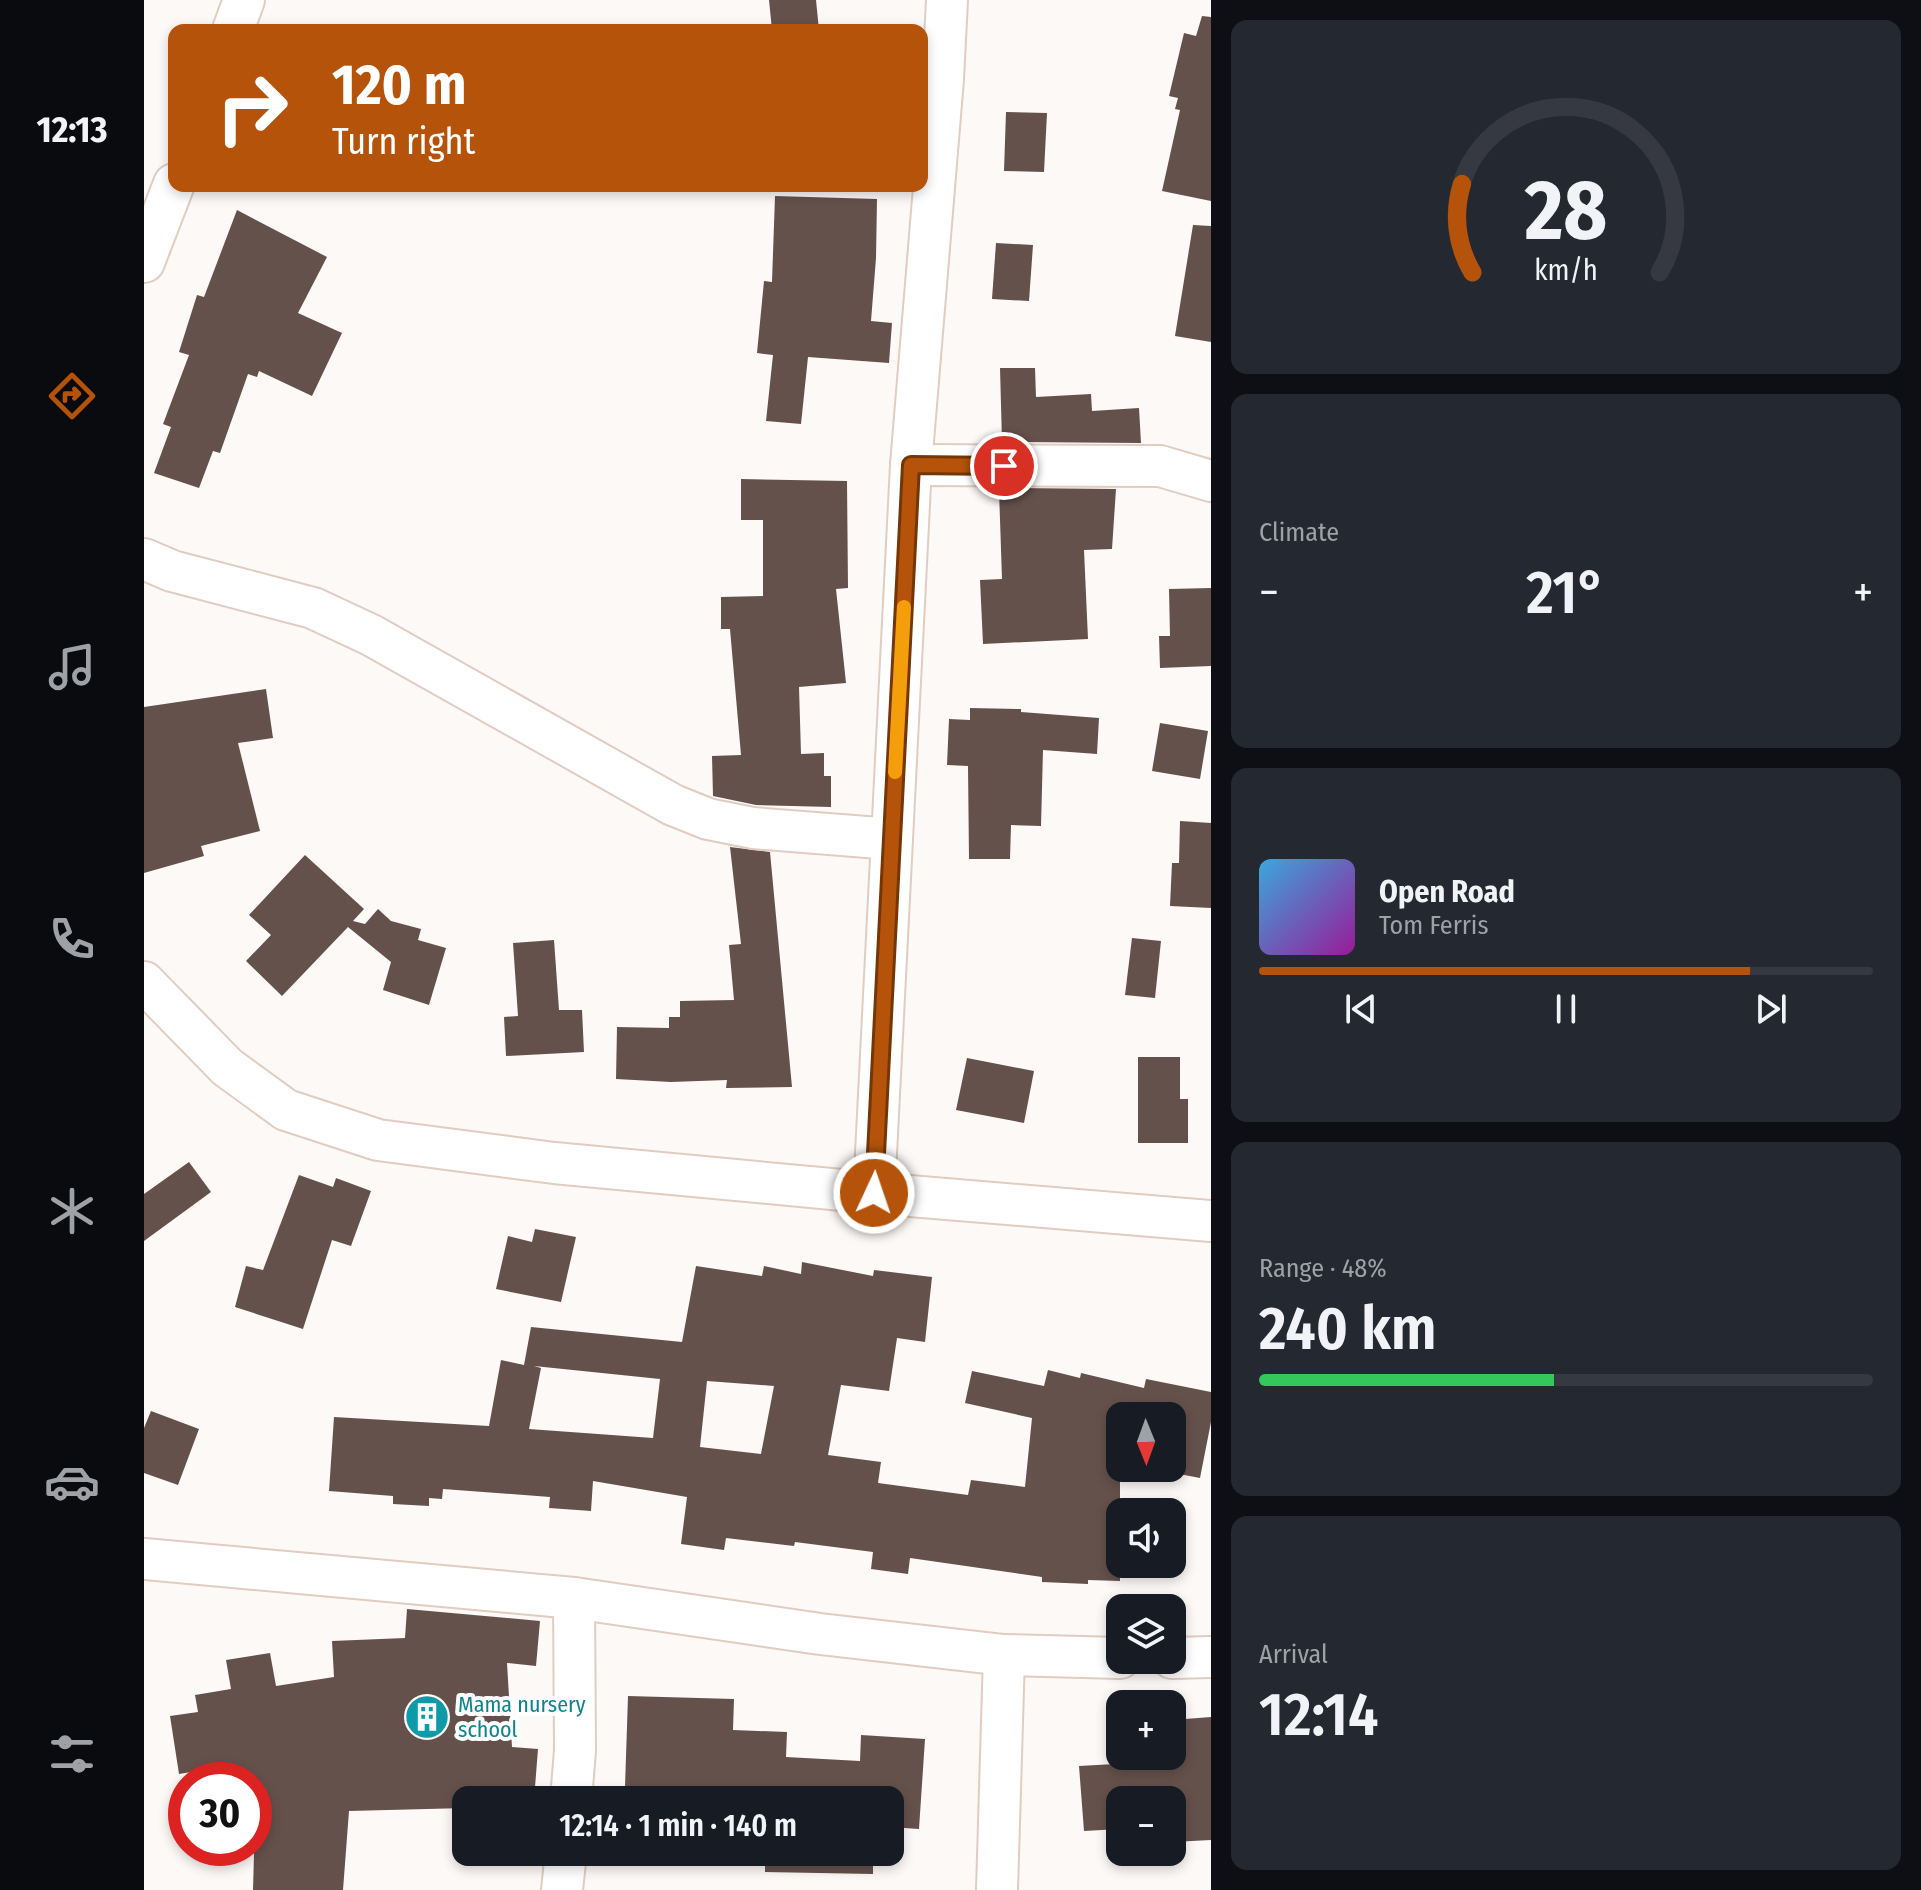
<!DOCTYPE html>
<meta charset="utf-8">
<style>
:root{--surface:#171b24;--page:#242831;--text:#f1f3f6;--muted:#9ea1a6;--line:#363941;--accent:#b45309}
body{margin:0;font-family:"Fira Sans Condensed",sans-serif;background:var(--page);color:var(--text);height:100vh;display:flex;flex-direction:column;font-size:30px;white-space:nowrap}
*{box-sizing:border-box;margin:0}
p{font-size:26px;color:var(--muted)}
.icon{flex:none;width:44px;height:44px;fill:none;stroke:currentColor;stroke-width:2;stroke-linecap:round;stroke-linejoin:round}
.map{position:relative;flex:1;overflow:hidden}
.sheet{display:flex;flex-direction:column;gap:20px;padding:20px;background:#0d0f14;width:710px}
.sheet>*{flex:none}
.top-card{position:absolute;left:24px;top:24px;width:760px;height:168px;border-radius:16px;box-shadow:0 4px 12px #0003;background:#b45309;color:#fff;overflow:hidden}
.needle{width:52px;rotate:179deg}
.fabs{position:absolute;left:962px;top:1402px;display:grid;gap:16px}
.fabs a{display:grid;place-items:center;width:80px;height:80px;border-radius:16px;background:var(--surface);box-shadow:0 4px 12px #0003;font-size:40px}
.speed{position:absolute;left:24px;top:1762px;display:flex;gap:16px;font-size:40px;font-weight:700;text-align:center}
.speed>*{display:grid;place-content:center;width:104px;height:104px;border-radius:50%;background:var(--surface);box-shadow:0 4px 12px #0003;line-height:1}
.speed .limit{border:12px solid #d22;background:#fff;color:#111}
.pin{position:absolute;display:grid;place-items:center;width:68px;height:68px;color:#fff;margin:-34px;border:4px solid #fff;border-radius:50%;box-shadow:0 2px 8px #0007}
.me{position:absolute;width:88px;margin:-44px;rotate:3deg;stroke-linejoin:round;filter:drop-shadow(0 0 6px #0008)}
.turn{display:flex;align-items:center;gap:28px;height:168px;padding:0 32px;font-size:36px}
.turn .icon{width:104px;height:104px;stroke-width:2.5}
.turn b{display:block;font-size:56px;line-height:68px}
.big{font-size:60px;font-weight:600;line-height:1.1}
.sheet .tile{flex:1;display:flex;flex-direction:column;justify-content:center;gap:12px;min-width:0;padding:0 28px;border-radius:16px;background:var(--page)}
.sheet .dial{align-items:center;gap:0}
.dial svg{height:208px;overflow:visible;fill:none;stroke:var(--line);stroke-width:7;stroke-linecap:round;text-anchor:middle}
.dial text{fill:var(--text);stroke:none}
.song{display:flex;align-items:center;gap:24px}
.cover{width:96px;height:96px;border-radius:12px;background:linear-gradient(135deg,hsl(200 70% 55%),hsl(300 70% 35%))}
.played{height:8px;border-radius:4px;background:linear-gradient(90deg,var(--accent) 80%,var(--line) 80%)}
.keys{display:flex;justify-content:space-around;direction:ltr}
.heat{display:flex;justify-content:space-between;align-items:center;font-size:44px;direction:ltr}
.charge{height:12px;border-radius:6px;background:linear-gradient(90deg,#34c759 48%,var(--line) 0)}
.trip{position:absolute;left:308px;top:1786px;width:452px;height:80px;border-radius:16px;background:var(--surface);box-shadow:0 4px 12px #0003;font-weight:600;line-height:80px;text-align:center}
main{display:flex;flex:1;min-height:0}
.menu{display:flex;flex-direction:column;width:144px;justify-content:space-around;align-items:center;background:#090b0e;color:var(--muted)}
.menu .icon{width:56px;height:56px}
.menu .current{color:var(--accent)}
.menu b{font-size:36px;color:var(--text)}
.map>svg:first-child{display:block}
.building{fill:#65514c;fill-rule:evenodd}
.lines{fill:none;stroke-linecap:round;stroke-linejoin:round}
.street-casing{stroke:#e1ccc1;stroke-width:44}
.street{stroke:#fff;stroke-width:40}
.route-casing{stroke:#753606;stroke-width:20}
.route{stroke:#b45309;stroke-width:14}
.slow{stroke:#f59e0b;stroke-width:14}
.labels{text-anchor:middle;stroke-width:8;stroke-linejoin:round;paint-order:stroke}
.culture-label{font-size:22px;fill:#0d838f;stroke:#fff;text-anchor:start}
</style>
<main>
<nav class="menu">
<b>12:13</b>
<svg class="icon current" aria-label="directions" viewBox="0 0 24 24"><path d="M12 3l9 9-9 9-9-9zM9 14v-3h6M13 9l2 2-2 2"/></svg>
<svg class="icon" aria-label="music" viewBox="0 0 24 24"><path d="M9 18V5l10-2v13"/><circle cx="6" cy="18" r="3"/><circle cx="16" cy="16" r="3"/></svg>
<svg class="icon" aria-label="phone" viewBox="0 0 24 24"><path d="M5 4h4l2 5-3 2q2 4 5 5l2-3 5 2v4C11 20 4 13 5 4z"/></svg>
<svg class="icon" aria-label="climate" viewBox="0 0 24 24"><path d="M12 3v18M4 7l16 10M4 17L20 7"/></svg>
<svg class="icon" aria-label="car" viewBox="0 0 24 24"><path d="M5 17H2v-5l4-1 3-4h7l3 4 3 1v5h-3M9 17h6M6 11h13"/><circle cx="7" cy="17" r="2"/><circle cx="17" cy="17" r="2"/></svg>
<svg class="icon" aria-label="filters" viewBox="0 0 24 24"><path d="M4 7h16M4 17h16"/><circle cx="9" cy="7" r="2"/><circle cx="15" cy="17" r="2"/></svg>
</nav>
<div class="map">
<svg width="1067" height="1890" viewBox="0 0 1067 1890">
<rect width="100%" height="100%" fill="#fdf9f7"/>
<!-- building -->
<g class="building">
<polygon points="625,0 672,0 675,30 628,30"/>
<polygon points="1058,16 1067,17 1067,201 1018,191 1036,110 1031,109 1034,98 1025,96 1040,33 1052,36"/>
<polygon points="862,112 903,113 900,172 860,171"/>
<polygon points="631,196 733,199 732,258 727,321 748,323 745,363 664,357 657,424 622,421 629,355 613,353 620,281 628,282"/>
<polygon points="93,210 183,257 154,313 198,333 168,396 115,371 113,377 104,374 76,453 69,451 55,488 10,473 27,427 19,424 45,355 35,352 53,295 60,297"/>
<polygon points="1049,225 1067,226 1067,342 1031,336"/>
<polygon points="852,243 889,245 885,301 848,299"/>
<polygon points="856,368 891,368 892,397 947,394 948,411 995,408 997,443 858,442"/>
<polygon points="597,479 703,481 704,588 692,589 702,683 655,687 657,754 680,753 680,776 687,776 687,807 612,805 569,796 568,756 597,755 586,629 577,629 577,597 619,596 619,520 597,520"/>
<polygon points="859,488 972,489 968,549 940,550 944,639 839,644 836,580 858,579 855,490"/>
<polygon points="1067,588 1067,666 1016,668 1015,636 1026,636 1025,589"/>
<polygon points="122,689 129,738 94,743 116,831 57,846 60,856 0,873 0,707"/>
<polygon points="826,708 877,709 877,712 955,718 953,754 899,750 897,826 867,825 866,859 825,859 824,766 803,765 805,719 826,720"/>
<polygon points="1016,723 1064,731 1056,779 1008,771"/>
<polygon points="1036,821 1067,823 1067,908 1026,906 1028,863 1035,863"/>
<polygon points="586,847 626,852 648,1087 582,1088 583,1080 527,1082 472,1079 473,1027 525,1028 525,1017 536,1017 536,1001 590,1000 585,945 597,944"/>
<polygon points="161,855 220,909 209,921 221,924 234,909 247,921 277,929 274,940 302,948 285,1005 239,990 247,962 204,927 138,996 102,961 127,935 105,915"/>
<polygon points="988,938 1017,941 1011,998 981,995"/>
<polygon points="410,940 415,1010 438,1010 440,1052 362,1056 360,1017 374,1016 369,943"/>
<polygon points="994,1057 1036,1057 1036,1099 1044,1099 1044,1143 994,1143"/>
<polygon points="823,1058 890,1071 880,1123 812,1110"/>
<polygon points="45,1162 67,1192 0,1241 0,1194"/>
<polygon points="155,1175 189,1187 192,1178 227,1191 207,1246 188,1240 159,1329 91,1307 102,1266 119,1270"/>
<polygon points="391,1229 432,1237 417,1302 352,1289 364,1236 388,1242"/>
<path d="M658,1262L729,1276L730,1270L788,1277L781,1342L753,1338L745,1391L697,1385L684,1455L737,1462L734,1483L824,1495L827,1480L881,1487L888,1418L821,1403L828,1371L900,1386L904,1370L936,1378L937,1373L1000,1388L1002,1379L1067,1392V1422L1056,1478L1004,1468H1028V1416H976V1581L944,1580V1584L898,1582V1577L766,1558L764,1574L727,1569L729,1552L651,1542L650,1546L582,1538L580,1550L537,1544L543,1497L449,1481L447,1511L405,1508L406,1497L299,1489L298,1499L285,1498V1506L249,1504V1496L185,1491L190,1417L345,1426L357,1360L380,1365L387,1327L538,1342L552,1266L618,1276L620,1266L657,1274ZM390,1366L516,1379L509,1438L385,1429L397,1368ZM563,1381L630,1386L617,1454L556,1447Z"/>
<polygon points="7,1411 55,1429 34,1485 0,1473 0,1428"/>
<polygon points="263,1609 396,1621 392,1666 363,1663 368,1747 394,1749 390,1800 322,1800 322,1808 205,1811 199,1890 109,1890 112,1780 61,1780 59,1770 35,1774 26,1716 54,1712 51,1695 87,1689 82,1660 126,1653 132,1686 190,1677 188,1641 261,1638"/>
<polygon points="484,1696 590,1699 589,1730 643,1732 642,1757 716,1761 717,1735 781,1739 775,1829 746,1827 746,1800 511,1800 511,1787 481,1787"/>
<polygon points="1067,1717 1067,1840 1028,1842 1028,1800 976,1800 976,1829 940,1831 935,1766 1007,1762 1007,1756 1028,1756 1028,1720"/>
<rect x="511" y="1852" width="33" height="7"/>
<polygon points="605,1852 729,1852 729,1874 621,1872 621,1857 605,1857"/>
</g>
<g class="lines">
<!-- street casing -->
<g class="street-casing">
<g id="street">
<polyline points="89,30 100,0"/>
<polyline points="0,262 30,184"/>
<polyline points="767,465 1016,466 1067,481"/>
<polyline points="0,559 28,571 169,608 227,635 529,805 564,819 609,828 748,839"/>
<polyline points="0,982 83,1067 142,1110 234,1140 410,1163 730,1193 1067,1221"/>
<polyline points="730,1193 767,465 799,79 803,0"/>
<polyline points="0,1559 430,1598 676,1634 860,1655 976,1658"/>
<polyline points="1028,1658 1067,1657"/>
<polyline points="427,1800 431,1750 430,1598"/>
<polyline points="418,1890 422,1852"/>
<polyline points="853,1890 860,1655"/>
</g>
</g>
<!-- street -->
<use href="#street" class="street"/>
</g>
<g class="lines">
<!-- route casing -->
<g class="route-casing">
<polyline id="route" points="730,1193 767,465 860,466"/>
</g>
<!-- route -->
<use href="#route" class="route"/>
<!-- slow -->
<polyline class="slow" points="751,772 760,607"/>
</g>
<!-- icons -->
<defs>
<g id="building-disc" transform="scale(2.3)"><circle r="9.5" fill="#0f9aa8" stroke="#fff"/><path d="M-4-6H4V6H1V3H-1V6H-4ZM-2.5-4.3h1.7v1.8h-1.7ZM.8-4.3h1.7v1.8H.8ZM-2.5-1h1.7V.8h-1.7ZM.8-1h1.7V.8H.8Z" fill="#fff"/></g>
</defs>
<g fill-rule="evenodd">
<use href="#building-disc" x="283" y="1717"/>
</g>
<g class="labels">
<!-- culture labels -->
<g class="culture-label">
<text x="314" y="1712">Mama nursery<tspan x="314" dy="25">school</tspan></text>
</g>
</g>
</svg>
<div class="fabs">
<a><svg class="needle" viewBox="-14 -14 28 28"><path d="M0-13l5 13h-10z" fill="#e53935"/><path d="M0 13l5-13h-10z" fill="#9ea1a6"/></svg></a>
<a><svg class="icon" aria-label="sound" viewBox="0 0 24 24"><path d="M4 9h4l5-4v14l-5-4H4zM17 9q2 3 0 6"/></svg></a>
<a><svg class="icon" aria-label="layers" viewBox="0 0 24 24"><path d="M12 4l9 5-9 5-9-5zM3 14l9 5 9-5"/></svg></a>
<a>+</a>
<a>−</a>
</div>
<div class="speed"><div class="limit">30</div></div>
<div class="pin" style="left:860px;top:466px;background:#d93025"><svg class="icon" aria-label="arrive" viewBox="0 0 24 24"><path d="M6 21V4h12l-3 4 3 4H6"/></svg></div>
<svg class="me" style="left:730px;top:1193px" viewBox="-20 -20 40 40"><circle r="17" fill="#b45309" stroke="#fff" stroke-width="3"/><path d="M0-11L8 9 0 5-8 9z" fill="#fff"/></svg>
<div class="trip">12:14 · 1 min · 140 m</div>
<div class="top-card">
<div class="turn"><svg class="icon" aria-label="right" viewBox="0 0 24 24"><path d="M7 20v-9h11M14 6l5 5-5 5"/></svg><div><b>120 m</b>Turn right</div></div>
</div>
</div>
<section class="sheet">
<div class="tile dial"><svg viewBox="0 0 100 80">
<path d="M14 69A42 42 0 1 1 86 69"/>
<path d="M14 69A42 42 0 0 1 10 35" stroke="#b45309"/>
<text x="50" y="56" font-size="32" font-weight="700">28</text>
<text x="50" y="72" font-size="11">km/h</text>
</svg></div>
<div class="tile"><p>Climate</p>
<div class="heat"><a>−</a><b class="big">21°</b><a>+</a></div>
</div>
<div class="tile">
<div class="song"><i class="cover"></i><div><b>Open Road</b><p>Tom Ferris</p></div></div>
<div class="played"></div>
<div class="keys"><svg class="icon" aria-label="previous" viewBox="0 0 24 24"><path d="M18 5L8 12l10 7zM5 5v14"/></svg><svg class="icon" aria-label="pause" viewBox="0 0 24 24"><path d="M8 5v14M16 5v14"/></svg><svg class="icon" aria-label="next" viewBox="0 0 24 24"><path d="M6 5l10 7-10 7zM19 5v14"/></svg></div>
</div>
<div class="tile"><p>Range · 48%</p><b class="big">240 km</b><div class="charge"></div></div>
<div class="tile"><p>Arrival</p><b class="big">12:14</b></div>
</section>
</main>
